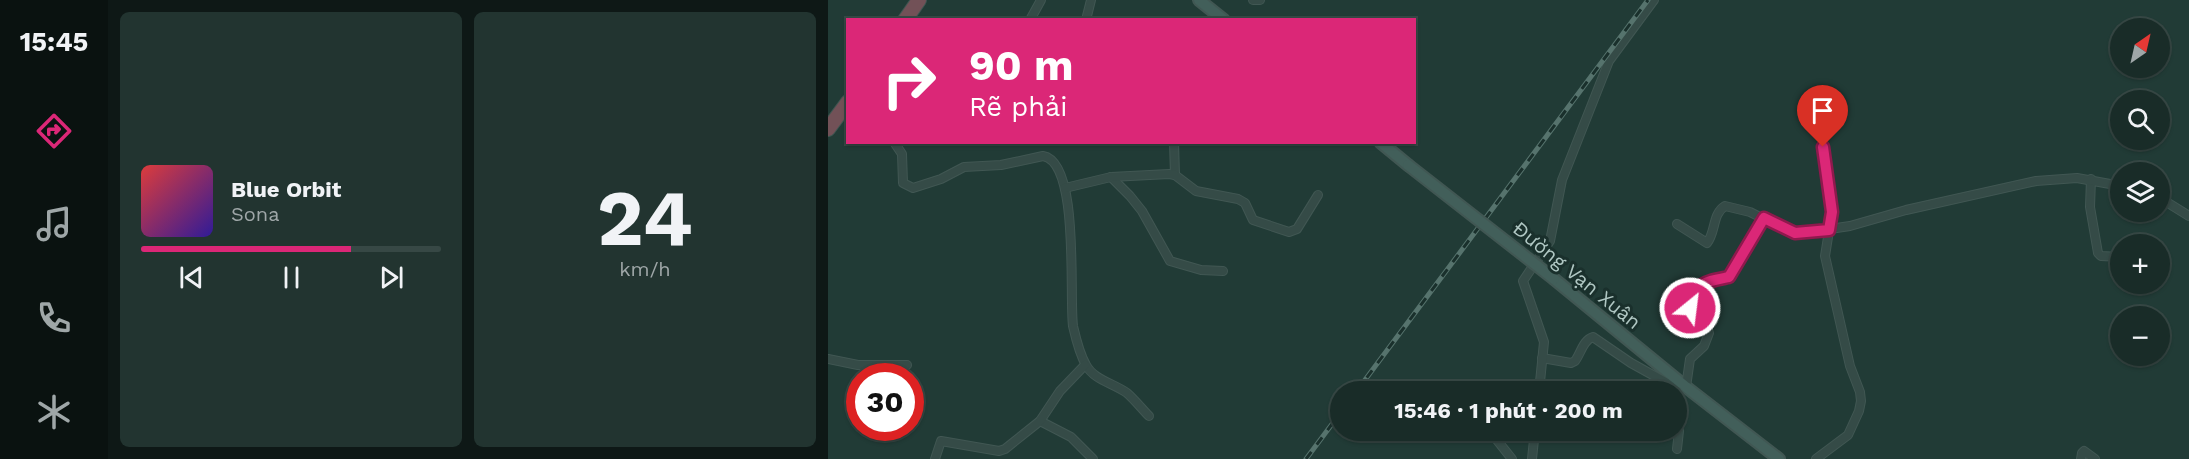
<!DOCTYPE html>
<html lang="vi">
<meta charset="utf-8">
<style>
:root{--surface:#192c28;--page:#223430;--text:#f1f3f6;--muted:#9fa7a8;--line:#374845;--accent:#db2777}
body{margin:0;font-family:"Work Sans",sans-serif;background:var(--page);color:var(--text);height:100vh;display:flex;flex-direction:column;font-size:22px;white-space:nowrap}
*{box-sizing:border-box;margin:0}
p{font-size:20px;color:var(--muted)}
.icon{flex:none;width:33px;height:33px;fill:none;stroke:currentColor;stroke-width:2;stroke-linecap:round;stroke-linejoin:round}
.map{position:relative;flex:1;overflow:hidden}
.side{display:flex;flex-direction:column;gap:12px;padding:12px;background:#0e1816;width:720px}
.side>*{flex:none}
.top-card{position:absolute;left:18px;top:18px;width:570px;height:126px;border-radius:0px;box-shadow:0 2px 4px #0004,0 0 0 2px var(--line);background:#db2777;color:#fff;overflow:hidden}
.needle{width:39px;rotate:34deg}
.fabs{position:absolute;left:1282px;top:18px;display:grid;gap:12px}
.fabs a{display:grid;place-items:center;width:60px;height:60px;border-radius:50%;background:var(--surface);box-shadow:0 2px 4px #0004,0 0 0 2px var(--line);font-size:30px}
.speed{position:absolute;left:18px;top:363px;display:flex;gap:12px;font-size:30px;font-weight:700;text-align:center}
.speed>*{display:grid;place-content:center;width:78px;height:78px;border-radius:50%;background:var(--surface);box-shadow:0 2px 4px #0004,0 0 0 2px var(--line);line-height:1}
.speed .limit{border:9px solid #d22;background:#fff;color:#111}
.pin{position:absolute;display:grid;place-items:center;width:51px;height:51px;color:#fff;margin:-62px -26px;border-radius:50% 50% 50% 0;rotate:-45deg;box-shadow:0 0 6px #0007}
.pin .icon{rotate:45deg}
.me{position:absolute;width:66px;margin:-33px;rotate:29deg;stroke-linejoin:round;filter:drop-shadow(0 0 4px #0008)}
.turn{display:flex;align-items:center;gap:21px;height:126px;padding:0 24px;font-size:27px}
.turn .icon{width:78px;height:78px;stroke-width:2.5}
.turn b{display:block;font-size:42px;line-height:51px}
.side .card{flex:1;display:flex;flex-direction:column;justify-content:center;gap:9px;min-width:0;padding:0 21px;border-radius:9px;background:var(--page)}
.side .dial{align-items:center;gap:0}
.dial b{font-size:78px;line-height:1}
.song{display:flex;align-items:center;gap:18px}
.cover{width:72px;height:72px;border-radius:9px;background:linear-gradient(135deg,hsl(0 70% 55%),hsl(250 70% 35%))}
.played{height:6px;border-radius:3px;background:linear-gradient(90deg,var(--accent) 70%,var(--line) 70%)}
.keys{display:flex;justify-content:space-around;direction:ltr}
.side .tiles{flex:1;display:grid;gap:12px;grid-template-columns:repeat(2,1fr)}
.trip{position:absolute;left:502px;top:381px;width:357px;height:60px;border-radius:30px;background:var(--surface);box-shadow:0 2px 4px #0004,0 0 0 2px var(--line);font-weight:700;line-height:60px;text-align:center}
main{display:flex;flex:1;min-height:0}
.tab-bar{display:flex;flex-direction:column;width:108px;justify-content:space-around;align-items:center;background:#0a1210;color:var(--muted)}
.tab-bar .icon{width:42px;height:42px}
.tab-bar .selected{color:var(--accent)}
.tab-bar b{font-size:27px;color:var(--text)}
.map>svg:first-child{display:block}
.lines{fill:none;stroke-linecap:round;stroke-linejoin:round}
.street-casing{stroke:#415753;stroke-width:10}
.secondary-casing{stroke:#415753;stroke-width:14}
.highway-casing{stroke:#405652;stroke-width:16}
.street{stroke:#354b47;stroke-width:8}
.secondary{stroke:#425f5a;stroke-width:10}
.highway{stroke:#725157;stroke-width:14}
.rail-casing{stroke:#56736d;stroke-width:5}
.rail{stroke:#1a302c;stroke-width:3;stroke-dasharray:9;stroke-linecap:butt}
.secondary-bridge-casing{stroke:#415753;stroke-width:14;stroke-linecap:butt}
.secondary-bridge{stroke:#425f5a;stroke-width:10}
.route-casing{stroke:#8e194d;stroke-width:15}
.route{stroke:#db2777;stroke-width:10}
.labels{text-anchor:middle;stroke-width:6;stroke-linejoin:round;paint-order:stroke}
.street-label{font-size:20px;fill:#b0c7c3;stroke:#1a302c}
</style>
<main>
<nav class="tab-bar">
<b>15:45</b>
<svg class="icon selected" aria-label="directions" viewBox="0 0 24 24"><path d="M12 3l9 9-9 9-9-9zM9 14v-3h6M13 9l2 2-2 2"/></svg>
<svg class="icon" aria-label="music" viewBox="0 0 24 24"><path d="M9 18V5l10-2v13"/><circle cx="6" cy="18" r="3"/><circle cx="16" cy="16" r="3"/></svg>
<svg class="icon" aria-label="phone" viewBox="0 0 24 24"><path d="M5 4h4l2 5-3 2q2 4 5 5l2-3 5 2v4C11 20 4 13 5 4z"/></svg>
<svg class="icon" aria-label="climate" viewBox="0 0 24 24"><path d="M12 3v18M4 7l16 10M4 17L20 7"/></svg>
</nav>
<section class="side">
<div class="tiles">
<div class="card">
<div class="song"><i class="cover"></i><div><b>Blue Orbit</b><p>Sona</p></div></div>
<div class="played"></div>
<div class="keys"><svg class="icon" aria-label="previous" viewBox="0 0 24 24"><path d="M18 5L8 12l10 7zM5 5v14"/></svg><svg class="icon" aria-label="pause" viewBox="0 0 24 24"><path d="M8 5v14M16 5v14"/></svg><svg class="icon" aria-label="next" viewBox="0 0 24 24"><path d="M6 5l10 7-10 7zM19 5v14"/></svg></div>
</div>
<div class="card dial"><b>24</b><p>km/h</p></div>
</div>
</section>
<div class="map">
<svg width="1361" height="459" viewBox="0 0 1361 459">
<rect width="100%" height="100%" fill="#213b36"/>
<g class="lines">
<!-- street casing -->
<g class="street-casing">
<g id="street">
<polyline points="425,0 432,0"/>
<polyline points="202,20 213,0"/>
<polyline points="258,20 263,0"/>
<path d="M66,142L74,154L75,183L85,188L113,179L136,167L173,165L215,156C252,162 241,295 245,326C248,339 251,353 258,365C266,380 285,383 299,393C307,400 314,409 321,416"/>
<polyline points="346,142 347,175"/>
<polyline points="283,177 302,196 314,211 342,261 373,270 395,271"/>
<polyline points="1263,179 1262,207 1270,253 1273,256 1293,257"/>
<polyline points="237,188 283,177 341,174 347,175 368,191 410,199 417,203 425,220 461,232 469,229 490,195"/>
<polyline points="1332,198 1361,216"/>
<path d="M849,224L879,243C888,232 884,214 897,206L922,212L958,230L975,233L1022,226L1078,210L1208,181L1249,178L1293,186"/>
<path d="M714,358L743,363L747,361C753,353 755,340 765,337L803,363L841,384L848,386L850,383"/>
<polyline points="0,359 30,365 79,365"/>
<path d="M858,387L862,359L876,346L881,333L878,325L863,314C860,285 877,281 901,277L936,218"/>
<polyline points="617,388 621,392"/>
<polyline points="711,392 716,342 695,281 722,241 734,180 781,61 826,0"/>
<polyline points="212,421 243,437 265,459"/>
<polyline points="661,430 684,459"/>
<polyline points="849,449 851,431 849,424"/>
<polyline points="107,459 113,441 171,451 177,449 212,421 232,391 257,365"/>
<polyline points="704,459 707,430"/>
<polyline points="988,459 1020,435 1031,411 1033,401 1032,392 1022,366 997,256 1004,212 995,147"/>
<polyline points="1253,459 1254,453 1256,451 1267,459"/>
</g>
</g>
<!-- secondary casing -->
<g class="secondary-casing">
<g id="secondary">
<polyline points="371,0 396,20"/>
<polyline points="552,142 580,165"/>
<polyline points="726,279 858,387 951,459"/>
</g>
</g>
<!-- highway casing -->
<g class="highway-casing">
<g id="highway">
<polyline points="77,20 91,0"/>
<polyline points="0,129 20,102"/>
</g>
</g>
<!-- street -->
<use href="#street" class="street"/>
<!-- secondary -->
<use href="#secondary" class="secondary"/>
<!-- highway -->
<use href="#highway" class="highway"/>
<!-- rail casing -->
<g class="rail-casing">
<g id="rail">
<polyline points="528,392 820,0"/>
<polyline points="478,459 513,412"/>
</g>
</g>
<!-- rail -->
<use href="#rail" class="rail"/>
<!-- secondary-bridge casing -->
<g class="secondary-bridge-casing">
<polyline id="secondary-bridge" points="580,165 726,279"/>
</g>
<!-- secondary-bridge -->
<use href="#secondary-bridge" class="secondary-bridge"/>
</g>
<g class="lines">
<!-- route casing -->
<g class="route-casing">
<path id="route" d="M862,308C868,282 876,282 901,277L936,218L967,233L1001,230L1004,212L995,147"/>
</g>
<!-- route -->
<use href="#route" class="route"/>
</g>
<g class="labels">
<!-- street labels -->
<g class="street-label">
<text transform="translate(749 275) rotate(39)" y="7">Đường Vạn Xuân</text>
</g>
</g>
</svg>
<div class="fabs">
<a><svg class="needle" viewBox="-14 -14 28 28"><path d="M0-13l5 13h-10z" fill="#e53935"/><path d="M0 13l5-13h-10z" fill="#9fa7a8"/></svg></a>
<a><svg class="icon" aria-label="search" viewBox="0 0 24 24"><circle cx="10" cy="10" r="6"/><path d="M15 15l6 6"/></svg></a>
<a><svg class="icon" aria-label="layers" viewBox="0 0 24 24"><path d="M12 4l9 5-9 5-9-5zM3 14l9 5 9-5"/></svg></a>
<a>+</a>
<a>−</a>
</div>
<div class="speed"><div class="limit">30</div></div>
<div class="pin" style="left:995px;top:147px;background:#d93025"><svg class="icon" aria-label="arrive" viewBox="0 0 24 24"><path d="M6 21V4h12l-3 4 3 4H6"/></svg></div>
<svg class="me" style="left:862px;top:308px" viewBox="-20 -20 40 40"><circle r="17" fill="#db2777" stroke="#fff" stroke-width="3"/><path d="M0-11L8 9 0 5-8 9z" fill="#fff"/></svg>
<div class="trip">15:46 · 1 phút · 200 m</div>
<div class="top-card">
<div class="turn"><svg class="icon" aria-label="right" viewBox="0 0 24 24"><path d="M7 20v-9h11M14 6l5 5-5 5"/></svg><div><b>90 m</b>Rẽ phải</div></div>
</div>
</div>
</main>
